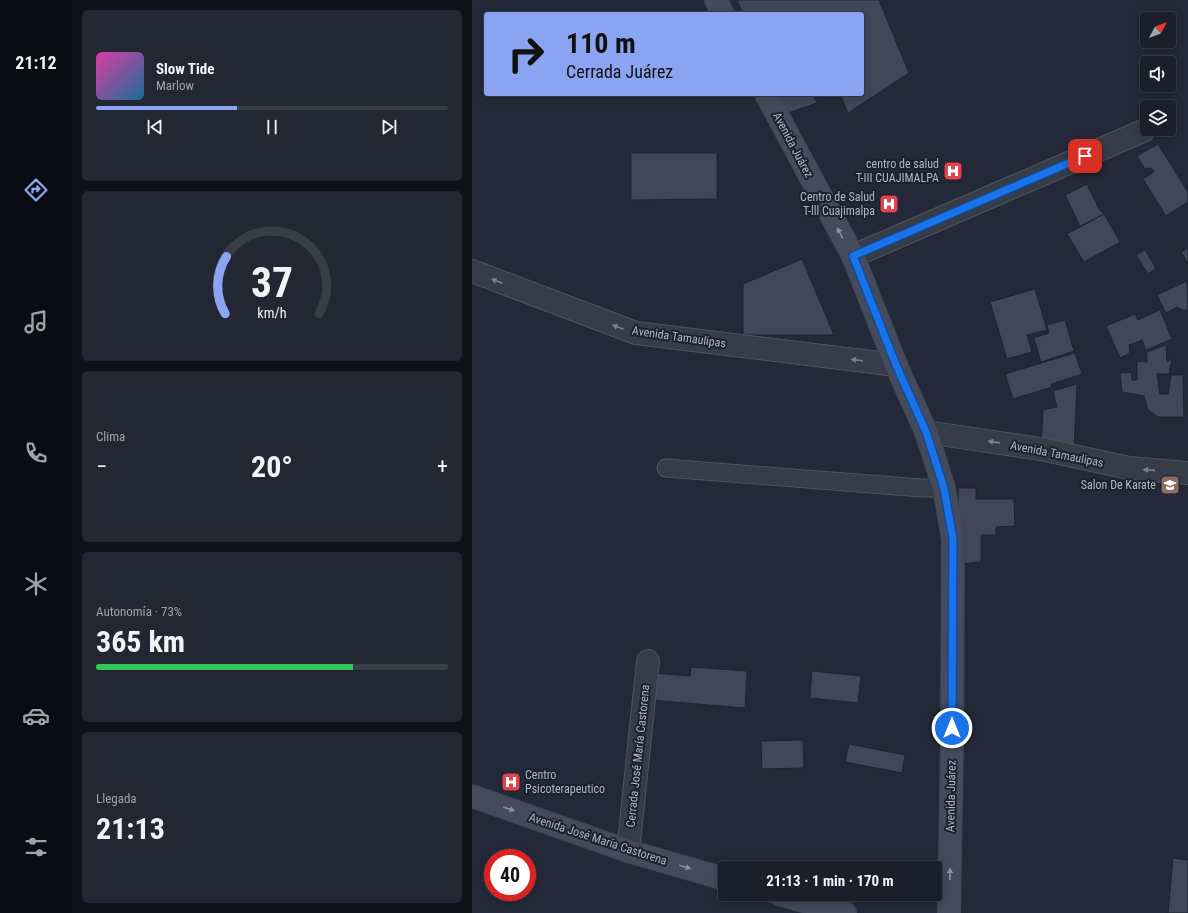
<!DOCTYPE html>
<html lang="es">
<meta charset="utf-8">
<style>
:root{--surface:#1a1f2b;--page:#232733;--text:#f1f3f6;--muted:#9fa2a9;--line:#383d47;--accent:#8ba4f1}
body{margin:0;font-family:"Roboto Condensed",sans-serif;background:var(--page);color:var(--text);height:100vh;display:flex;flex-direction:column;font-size:15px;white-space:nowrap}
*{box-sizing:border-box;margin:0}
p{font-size:13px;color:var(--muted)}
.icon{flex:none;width:22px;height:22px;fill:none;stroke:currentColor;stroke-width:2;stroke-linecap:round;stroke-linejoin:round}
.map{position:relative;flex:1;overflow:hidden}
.drawer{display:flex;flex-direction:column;gap:10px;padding:10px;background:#0e1118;width:400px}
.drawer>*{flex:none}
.top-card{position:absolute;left:12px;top:12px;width:380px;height:84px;border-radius:4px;box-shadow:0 2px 10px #0003,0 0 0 1px var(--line);background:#8ba4f1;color:#111;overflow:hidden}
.needle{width:26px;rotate:49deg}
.controls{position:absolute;left:668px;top:12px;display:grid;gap:8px}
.controls a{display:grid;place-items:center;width:36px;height:36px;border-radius:4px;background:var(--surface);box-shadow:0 2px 10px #0003,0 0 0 1px var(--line);font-size:20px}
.speed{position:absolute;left:12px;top:849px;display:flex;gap:8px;font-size:20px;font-weight:700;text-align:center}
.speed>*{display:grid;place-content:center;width:52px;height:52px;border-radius:50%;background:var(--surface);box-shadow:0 2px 10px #0003,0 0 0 1px var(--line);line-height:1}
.speed .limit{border:6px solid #d22;background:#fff;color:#111}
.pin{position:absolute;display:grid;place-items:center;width:34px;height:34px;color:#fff;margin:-17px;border-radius:8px;box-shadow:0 2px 6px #0006}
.me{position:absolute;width:44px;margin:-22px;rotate:0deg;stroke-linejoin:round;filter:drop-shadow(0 0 3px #0008)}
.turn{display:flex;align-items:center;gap:14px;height:84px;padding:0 16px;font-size:18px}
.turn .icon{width:52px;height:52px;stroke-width:2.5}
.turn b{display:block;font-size:28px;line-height:34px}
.big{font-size:30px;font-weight:700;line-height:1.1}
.drawer .card{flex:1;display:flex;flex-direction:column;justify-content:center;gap:6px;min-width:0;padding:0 14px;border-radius:6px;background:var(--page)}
.drawer .dial{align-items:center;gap:0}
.dial svg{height:104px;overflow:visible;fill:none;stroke:var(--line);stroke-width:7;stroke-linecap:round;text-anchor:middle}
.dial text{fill:var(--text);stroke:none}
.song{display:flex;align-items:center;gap:12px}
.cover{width:48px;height:48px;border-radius:6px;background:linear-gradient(135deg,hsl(320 70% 55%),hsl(200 70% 35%))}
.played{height:4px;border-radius:2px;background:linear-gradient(90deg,var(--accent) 40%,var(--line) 40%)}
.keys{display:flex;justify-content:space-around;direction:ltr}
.heat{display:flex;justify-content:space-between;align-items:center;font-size:22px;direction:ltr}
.charge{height:6px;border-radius:3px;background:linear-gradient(90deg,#34c759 73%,var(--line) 0)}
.trip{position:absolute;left:246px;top:861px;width:224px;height:40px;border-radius:4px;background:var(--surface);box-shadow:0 2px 10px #0003,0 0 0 1px var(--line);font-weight:700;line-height:40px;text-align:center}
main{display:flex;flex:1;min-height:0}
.dock{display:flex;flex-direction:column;width:72px;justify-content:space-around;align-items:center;background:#0a0c11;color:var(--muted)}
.dock .icon{width:28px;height:28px}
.dock .on{color:var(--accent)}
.dock b{font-size:18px;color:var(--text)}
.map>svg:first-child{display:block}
.building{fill:#3f4759;stroke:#1e2330}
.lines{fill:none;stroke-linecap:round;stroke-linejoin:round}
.lane-casing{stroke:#4f5461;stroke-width:19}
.street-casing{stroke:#4f5461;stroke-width:24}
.secondary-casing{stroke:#404552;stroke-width:24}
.lane{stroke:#373c49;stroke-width:17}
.street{stroke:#373c49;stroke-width:22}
.secondary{stroke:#454a5c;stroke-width:22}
.oneway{fill:#8c91a0}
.oneway2{fill:#7b808d}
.route-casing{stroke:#114b97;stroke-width:10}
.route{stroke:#1a73e8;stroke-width:7}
.labels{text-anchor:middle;stroke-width:4;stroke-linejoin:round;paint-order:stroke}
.street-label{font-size:12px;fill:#b2b7c5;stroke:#1c212e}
.poi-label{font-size:12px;fill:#b2b7c5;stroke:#1c212e;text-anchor:end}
</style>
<main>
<nav class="dock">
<b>21:12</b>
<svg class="icon on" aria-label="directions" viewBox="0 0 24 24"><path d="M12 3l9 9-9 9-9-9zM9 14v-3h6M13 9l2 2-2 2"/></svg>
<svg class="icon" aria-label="music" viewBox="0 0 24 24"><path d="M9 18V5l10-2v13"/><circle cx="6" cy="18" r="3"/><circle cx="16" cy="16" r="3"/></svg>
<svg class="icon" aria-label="phone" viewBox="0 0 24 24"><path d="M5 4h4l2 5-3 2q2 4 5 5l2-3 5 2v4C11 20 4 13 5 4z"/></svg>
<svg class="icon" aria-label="climate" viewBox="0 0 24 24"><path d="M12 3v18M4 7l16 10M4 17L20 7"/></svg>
<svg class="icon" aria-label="car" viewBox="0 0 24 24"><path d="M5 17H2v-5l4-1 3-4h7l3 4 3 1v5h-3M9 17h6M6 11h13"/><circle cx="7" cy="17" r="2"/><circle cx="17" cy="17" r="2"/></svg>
<svg class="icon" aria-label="filters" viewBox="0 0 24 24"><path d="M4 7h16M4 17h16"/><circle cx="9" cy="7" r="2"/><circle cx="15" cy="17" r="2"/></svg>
</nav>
<section class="drawer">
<div class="card">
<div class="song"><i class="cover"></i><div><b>Slow Tide</b><p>Marlow</p></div></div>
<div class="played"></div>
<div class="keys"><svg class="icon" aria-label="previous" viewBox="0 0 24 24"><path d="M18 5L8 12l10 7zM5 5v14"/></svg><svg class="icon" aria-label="pause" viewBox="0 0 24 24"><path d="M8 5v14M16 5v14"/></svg><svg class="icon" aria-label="next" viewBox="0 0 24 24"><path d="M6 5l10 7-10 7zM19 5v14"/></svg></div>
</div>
<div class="card dial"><svg viewBox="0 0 100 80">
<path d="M14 69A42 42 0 1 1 86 69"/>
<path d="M14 69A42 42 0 0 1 15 25" stroke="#8ba4f1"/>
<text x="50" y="56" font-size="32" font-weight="700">37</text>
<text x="50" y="72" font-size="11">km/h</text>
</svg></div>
<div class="card"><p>Clima</p>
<div class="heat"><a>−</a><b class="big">20°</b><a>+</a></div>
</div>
<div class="card"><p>Autonomía · 73%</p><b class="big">365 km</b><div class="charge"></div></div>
<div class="card"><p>Llegada</p><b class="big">21:13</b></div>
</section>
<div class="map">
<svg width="716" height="913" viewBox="0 0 716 913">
<rect width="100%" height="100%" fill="#232939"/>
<!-- building -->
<g class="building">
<polygon points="265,0 407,0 437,73 376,113 368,94 390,94 390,14 271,14"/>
<polygon points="305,94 341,94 345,103 313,114"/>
<polygon points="686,144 716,192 716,202 694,216 671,179 682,172 679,168 673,169 665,156"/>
<polygon points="159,153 245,153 245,199 159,200"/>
<polygon points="615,184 627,209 632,214 608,226 593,195"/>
<polygon points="632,214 648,242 612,262 595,234"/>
<polygon points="716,248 716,263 709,252"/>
<polygon points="673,250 684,268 676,274 664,255"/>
<polygon points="330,259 362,335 271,335 271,284"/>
<polygon points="715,281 716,309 712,311 705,307 694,313 685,295"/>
<polygon points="563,289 575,330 555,335 560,352 535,359 518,302"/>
<polygon points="688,310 700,339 674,350 670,340 657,345 658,353 648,358 634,326 663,314 666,320"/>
<polygon points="593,320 602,351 569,362 562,338 577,333 575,325"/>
<polygon points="694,345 695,362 700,358 697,374 685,374 688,394 696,394 699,375 711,375 712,417 686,417 676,410 672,396 650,392 648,373 659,372 660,380 665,380 665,361 675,362 675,352"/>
<polygon points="603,353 610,374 579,384 580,387 541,399 533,374"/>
<polygon points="605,384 602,451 569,449 571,410 585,407 581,391"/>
<polygon points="486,488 504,488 504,499 542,499 543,526 524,527 524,535 509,535 509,562 486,564"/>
<polygon points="219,667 275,671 273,708 178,700 180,673 218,676"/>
<polygon points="340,671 389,676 386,703 338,698"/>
<polygon points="331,740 332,768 290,769 289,741"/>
<polygon points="377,744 433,755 430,773 373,762"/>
<polygon points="701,858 716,860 716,913 696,913"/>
</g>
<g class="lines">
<!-- lane casing -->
<g class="lane-casing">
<polyline id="lane" points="194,468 449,488 472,488"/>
</g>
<!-- street casing -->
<g class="street-casing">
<g id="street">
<polyline points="381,256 671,131"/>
<polyline points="0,271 164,333 424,365"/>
<polyline points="454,432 569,449 657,468 716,473"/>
<polyline points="156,851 176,661"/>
</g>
</g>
<!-- secondary casing -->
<g class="secondary-casing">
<g id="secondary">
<polyline points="244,0 251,14"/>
<polyline points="294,94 381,256 424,365 454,432 472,488 481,539 480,744 477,913"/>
<polyline points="0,796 156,851 253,879"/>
<polyline points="307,894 373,913"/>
</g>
</g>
<!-- lane -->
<use href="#lane" class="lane"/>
<!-- street -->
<use href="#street" class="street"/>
<!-- secondary -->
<use href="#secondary" class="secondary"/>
</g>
<!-- one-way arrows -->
<defs><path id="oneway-solid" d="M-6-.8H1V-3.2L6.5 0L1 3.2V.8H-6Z"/></defs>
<g class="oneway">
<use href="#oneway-solid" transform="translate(368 233) rotate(-118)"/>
<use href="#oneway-solid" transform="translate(37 809) rotate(19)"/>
<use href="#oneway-solid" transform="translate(213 867) rotate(16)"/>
<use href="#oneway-solid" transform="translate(478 874) rotate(-89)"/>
</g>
<g class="oneway2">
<use href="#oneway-solid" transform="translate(25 281) rotate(-159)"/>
<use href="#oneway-solid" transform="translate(146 327) rotate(-159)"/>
<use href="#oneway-solid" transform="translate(385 360) rotate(-173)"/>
<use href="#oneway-solid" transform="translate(522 442) rotate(-172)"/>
<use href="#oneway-solid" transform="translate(677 470) rotate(-176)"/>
</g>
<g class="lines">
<!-- route casing -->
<g class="route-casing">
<polyline id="route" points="480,728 481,539 472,488 454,432 424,365 381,256 613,156"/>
</g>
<!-- route -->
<use href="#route" class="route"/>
</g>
<!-- icons -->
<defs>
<g id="hospital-square" transform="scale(1)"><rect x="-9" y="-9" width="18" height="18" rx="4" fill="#e0444e" stroke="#1c212e"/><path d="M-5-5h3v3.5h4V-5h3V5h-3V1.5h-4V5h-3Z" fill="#fff"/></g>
<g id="school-square" transform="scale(1)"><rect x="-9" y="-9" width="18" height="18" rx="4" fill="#8d6e63" stroke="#1c212e"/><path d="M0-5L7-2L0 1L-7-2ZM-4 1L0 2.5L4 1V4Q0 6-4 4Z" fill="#fff"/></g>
</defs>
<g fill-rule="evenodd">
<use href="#hospital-square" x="481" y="171"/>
<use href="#hospital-square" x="417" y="204"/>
<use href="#school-square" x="698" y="485"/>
<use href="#hospital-square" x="39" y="782"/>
</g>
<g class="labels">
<!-- street labels -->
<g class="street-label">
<text transform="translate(321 145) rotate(62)" y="4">Avenida Juárez</text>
<text transform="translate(207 337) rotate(8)" y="4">Avenida Tamaulipas</text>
<text transform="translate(585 454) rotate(11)" y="4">Avenida Tamaulipas</text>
<text transform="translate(166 756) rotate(-84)" y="4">Cerrada José María Castorena</text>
<text transform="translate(479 796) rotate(-89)" y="4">Avenida Juárez</text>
<text transform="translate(126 839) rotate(18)" y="4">Avenida José María Castorena</text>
</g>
<!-- poi labels -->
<g class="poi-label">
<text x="467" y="168">centro de salud<tspan x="467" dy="14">T-III CUAJIMALPA</tspan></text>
<text x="403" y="201">Centro de Salud<tspan x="403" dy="14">T-lll Cuajimalpa</tspan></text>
<text x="684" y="489">Salon De Karate</text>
<text x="53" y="779" text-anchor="start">Centro<tspan x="53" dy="14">Psicoterapeutico</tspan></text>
</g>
</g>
</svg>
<div class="controls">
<a><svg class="needle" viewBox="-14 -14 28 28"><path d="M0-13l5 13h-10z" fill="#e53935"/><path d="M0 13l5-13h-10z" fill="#9fa2a9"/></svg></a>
<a><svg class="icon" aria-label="sound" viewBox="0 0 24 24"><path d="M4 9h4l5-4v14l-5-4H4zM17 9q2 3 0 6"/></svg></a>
<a><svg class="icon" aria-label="layers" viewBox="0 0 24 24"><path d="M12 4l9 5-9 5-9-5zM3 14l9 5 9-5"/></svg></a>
</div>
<div class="speed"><div class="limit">40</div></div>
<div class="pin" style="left:613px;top:156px;background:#d93025"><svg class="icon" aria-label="arrive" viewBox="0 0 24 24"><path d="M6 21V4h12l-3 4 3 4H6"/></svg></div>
<svg class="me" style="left:480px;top:728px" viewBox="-20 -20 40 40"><circle r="17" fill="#1a73e8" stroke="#fff" stroke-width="3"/><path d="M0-11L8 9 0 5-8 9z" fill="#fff"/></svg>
<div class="trip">21:13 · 1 min · 170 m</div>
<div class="top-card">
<div class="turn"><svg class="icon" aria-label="right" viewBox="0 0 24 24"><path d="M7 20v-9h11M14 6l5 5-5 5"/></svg><div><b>110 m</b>Cerrada Juárez</div></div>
</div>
</div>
</main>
